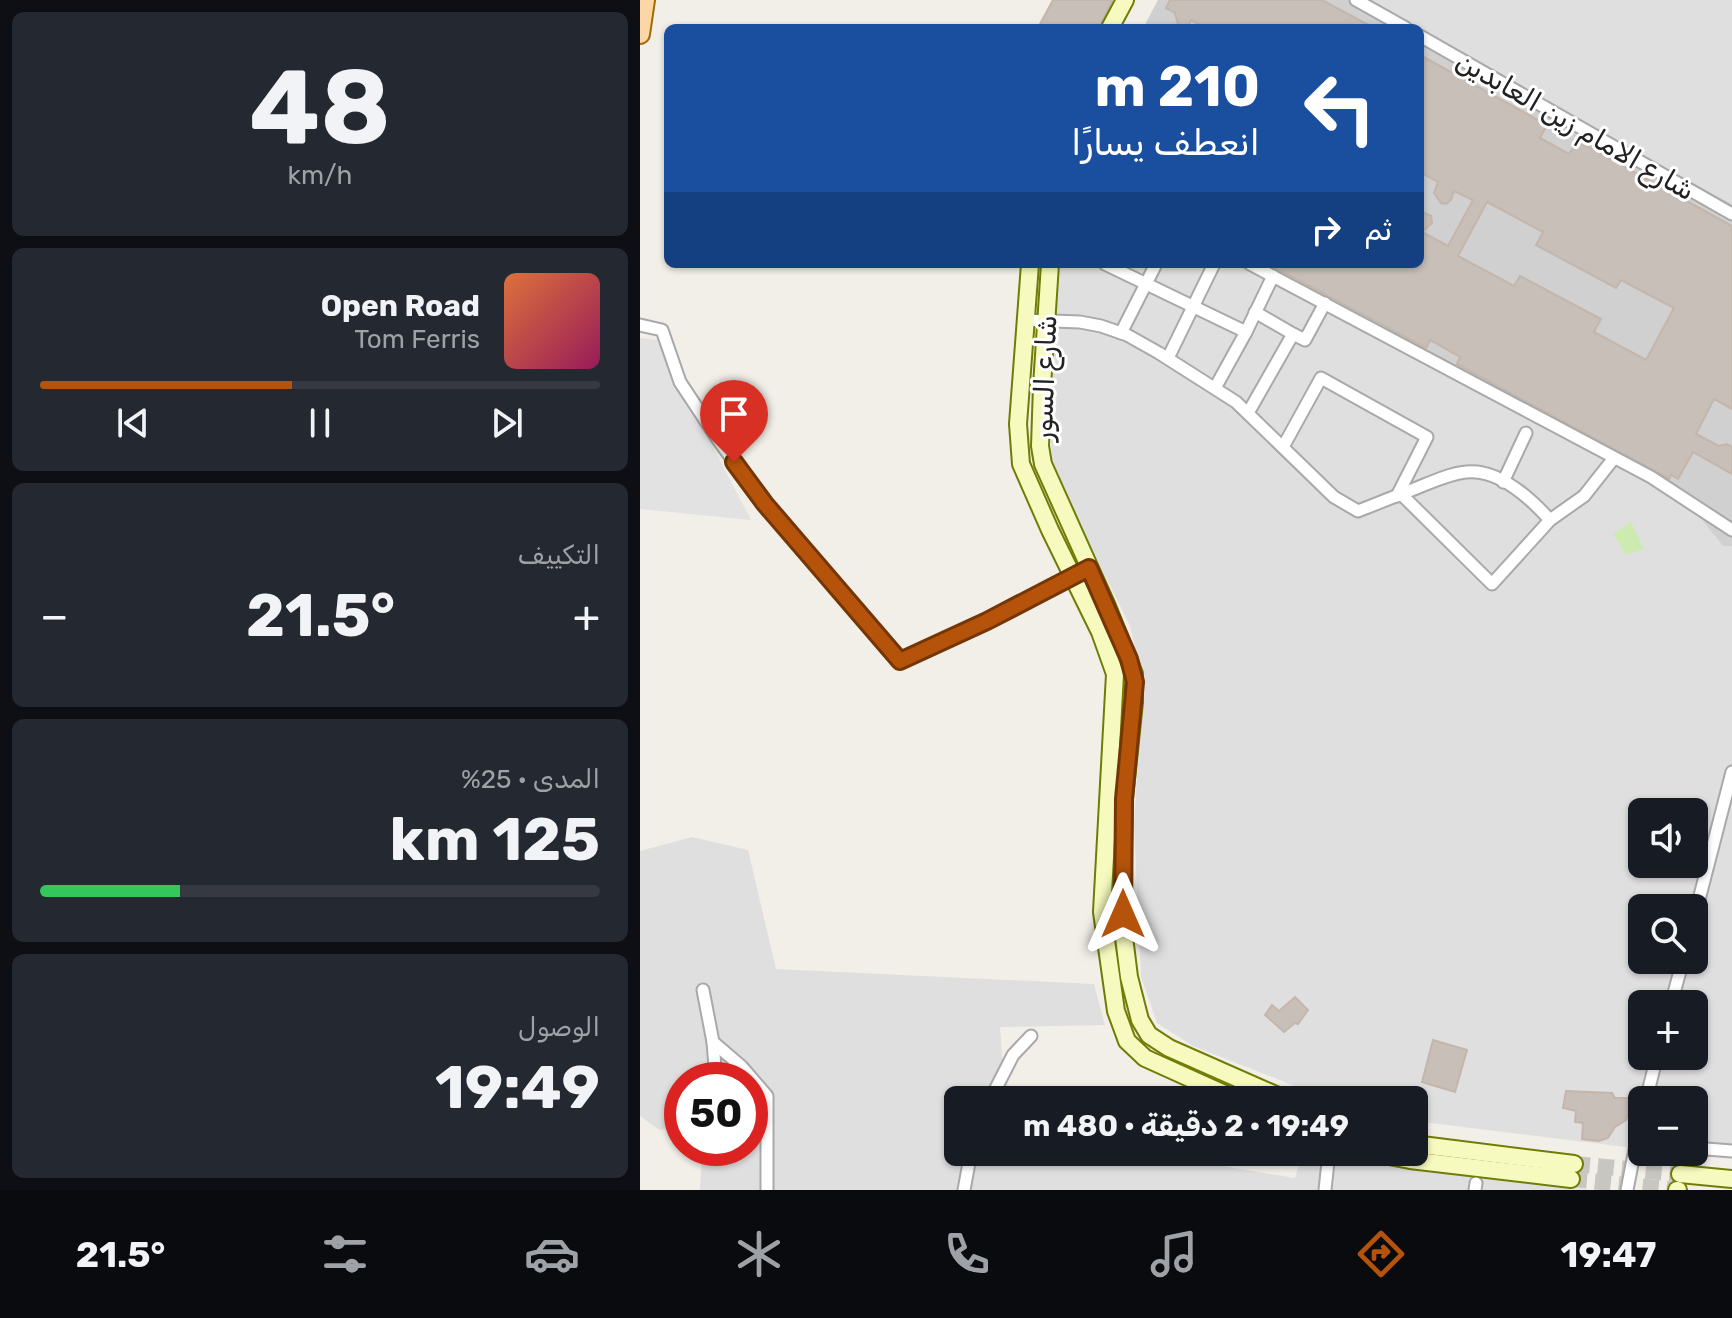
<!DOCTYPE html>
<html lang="ar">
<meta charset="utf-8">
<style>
:root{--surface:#171b24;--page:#242831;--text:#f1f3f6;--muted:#9ea1a6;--line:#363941;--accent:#b45309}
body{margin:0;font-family:Rubik,"Noto Naskh Arabic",sans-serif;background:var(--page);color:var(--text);direction:rtl;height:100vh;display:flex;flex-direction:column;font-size:30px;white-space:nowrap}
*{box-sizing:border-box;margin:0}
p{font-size:26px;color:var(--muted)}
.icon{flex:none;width:44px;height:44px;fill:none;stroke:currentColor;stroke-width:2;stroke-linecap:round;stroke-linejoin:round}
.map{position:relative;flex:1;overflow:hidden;direction:ltr}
.drawer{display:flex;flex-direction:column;gap:12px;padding:12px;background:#0d0f14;width:640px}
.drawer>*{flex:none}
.guide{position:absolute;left:24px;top:24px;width:760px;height:244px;border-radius:12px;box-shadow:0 2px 6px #0004;direction:rtl;background:#1a4fa0;color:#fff;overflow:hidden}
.tools{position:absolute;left:988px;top:798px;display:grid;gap:16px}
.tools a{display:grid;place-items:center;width:80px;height:80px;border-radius:12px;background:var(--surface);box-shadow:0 2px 6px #0004;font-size:40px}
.speed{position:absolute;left:24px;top:1062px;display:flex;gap:16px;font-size:40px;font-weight:700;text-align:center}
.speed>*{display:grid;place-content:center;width:104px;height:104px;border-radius:50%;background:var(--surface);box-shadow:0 2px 6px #0004;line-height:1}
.speed .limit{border:12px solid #d22;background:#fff;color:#111}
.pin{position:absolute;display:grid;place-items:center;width:68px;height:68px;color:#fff;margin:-82px -34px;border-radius:50% 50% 50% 0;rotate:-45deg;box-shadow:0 0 8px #0007}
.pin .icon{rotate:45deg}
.me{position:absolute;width:88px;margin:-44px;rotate:0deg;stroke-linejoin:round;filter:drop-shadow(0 0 6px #0008)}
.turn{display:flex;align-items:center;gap:28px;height:168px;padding:0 32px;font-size:36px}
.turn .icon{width:104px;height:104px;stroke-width:2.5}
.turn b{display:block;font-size:56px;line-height:68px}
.then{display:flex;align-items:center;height:76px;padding:0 32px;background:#0003;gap:16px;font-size:30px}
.big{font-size:60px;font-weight:700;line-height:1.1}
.drawer .tile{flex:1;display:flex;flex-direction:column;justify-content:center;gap:12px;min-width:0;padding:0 28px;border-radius:12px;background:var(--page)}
.drawer .dial{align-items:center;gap:0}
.dial b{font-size:104px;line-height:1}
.song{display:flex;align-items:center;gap:24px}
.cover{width:96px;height:96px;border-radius:12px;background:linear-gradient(135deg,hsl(20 70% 55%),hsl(330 70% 35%))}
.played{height:8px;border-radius:4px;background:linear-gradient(90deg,var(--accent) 45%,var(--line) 45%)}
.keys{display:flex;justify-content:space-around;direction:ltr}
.heat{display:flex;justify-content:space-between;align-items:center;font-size:44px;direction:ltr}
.charge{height:12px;border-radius:6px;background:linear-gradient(90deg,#34c759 25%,var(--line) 0)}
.trip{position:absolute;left:304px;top:1086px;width:484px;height:80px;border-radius:12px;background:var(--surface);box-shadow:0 2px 6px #0004;font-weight:700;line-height:80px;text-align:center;direction:rtl}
.tab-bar{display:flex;height:128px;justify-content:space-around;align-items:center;background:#090b0e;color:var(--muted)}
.tab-bar .icon{width:56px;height:56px}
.tab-bar .current{color:var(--accent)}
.tab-bar b{font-size:36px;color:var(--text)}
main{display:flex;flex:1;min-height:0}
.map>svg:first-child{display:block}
.residential{fill:#e0dfdf;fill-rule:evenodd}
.religious{fill:#d0d0d0}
.grass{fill:#cdebb0}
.parking{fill:#e2e2e2}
.building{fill:#c7bfb8;stroke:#c4b6ab;stroke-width:2;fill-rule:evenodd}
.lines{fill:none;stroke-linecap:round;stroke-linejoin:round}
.secondary-tunnel{stroke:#c8c6c1;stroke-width:16;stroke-dasharray:16 8;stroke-linecap:butt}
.street-casing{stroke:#a9a9a9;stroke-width:15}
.secondary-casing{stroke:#707d05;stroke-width:20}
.primary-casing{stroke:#a06b00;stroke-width:22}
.street{stroke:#fff;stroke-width:11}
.secondary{stroke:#f7fabf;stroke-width:16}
.primary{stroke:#fcd6a4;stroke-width:18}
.route-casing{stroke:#753606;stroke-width:20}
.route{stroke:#b45309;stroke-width:14}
.labels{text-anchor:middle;stroke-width:6;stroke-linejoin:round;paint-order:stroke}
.street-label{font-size:28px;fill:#222;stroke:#fff}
</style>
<main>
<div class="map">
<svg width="1092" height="1190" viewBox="0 0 1092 1190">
<rect width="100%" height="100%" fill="#f2efe9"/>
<!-- residential -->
<g class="residential">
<polygon points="708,0 1092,0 1092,204 780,38 780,28 761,28"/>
<path d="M420,264H617L1037,489L1083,546H1092V1155L1042,1152H1054V1100H1002V1149L774,1121V1100H691L553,1046L517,1023L501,977L494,824L503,682L490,626L413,470L410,427L413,335ZM1002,812H1054V864H1002ZM1002,908H1054V960H1002ZM1002,1004H1054V1056H1002Z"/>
<polygon points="52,837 108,850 136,969 454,984 465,1025 360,1027 364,1083 396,1100 318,1100 318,1152 499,1152 655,1178 662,1154 950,1190 60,1190 62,1148 110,1148 110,1080 42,1080 42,1127 19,1130 0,1116 0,851"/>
</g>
<!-- religious -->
<g class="religious">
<polygon points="518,0 708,0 761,28 503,28"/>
<polygon points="780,38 1092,204 1092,546 1083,546 1037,489 617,264 780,264"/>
</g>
<!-- grass -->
<polygon class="grass" points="991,522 1004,549 986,555 973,534"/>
<!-- parking -->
<polygon class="parking" points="0,338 17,340 111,520 0,509"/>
<!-- building -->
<g class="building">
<polygon points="413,0 470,0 472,1 459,28 407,28 400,24"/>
<polygon points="530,0 682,0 734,28 565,28 551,20 547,28 539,28 535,13 526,8"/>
<path d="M780,55L907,125L900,138L929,154L938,141L1092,226V409L1074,399L1056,434L1079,446L1087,444L1092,447V474L1053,452L1038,479L1031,475L1029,479L817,364L820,357L790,340L786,348L628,264H780V217L785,213L791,216L792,223L782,232L808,246L833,200L814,191L811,200L806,204L801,203L794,193L798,182L780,172ZM847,202L903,232L896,245L976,288L981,280L1034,308L1006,360L954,332L961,319L880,276L874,286L818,256Z"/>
<polygon points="655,997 668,1010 658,1024 655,1023 644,1032 625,1015 632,1005 639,1011"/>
<polygon points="793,1040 827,1050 815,1092 782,1082"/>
<polygon points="926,1091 972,1093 975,1098 995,1098 986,1120 975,1127 968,1138 959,1141 942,1139 943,1123 935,1122 936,1111 923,1108"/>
</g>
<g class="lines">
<!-- secondary-tunnel -->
<g class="secondary-tunnel">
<polyline points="934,1164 1040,1174"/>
<polyline points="931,1179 1037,1190"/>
</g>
<!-- street casing -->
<g class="street-casing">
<g id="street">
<polyline points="716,0 766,28"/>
<polyline points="780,36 1092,214"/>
<polyline points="465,264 606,332 575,388"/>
<polyline points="610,264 1011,477 1092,530"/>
<polyline points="385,320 440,322 461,326 487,335 519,353 596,402 694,497 718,511 761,494 852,584 910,520 944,496 974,458"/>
<polyline points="0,325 22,330 40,382 79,441 125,504 260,661 347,621 449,568"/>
<polyline points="606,332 633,276"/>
<polyline points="481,333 516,264"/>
<polyline points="653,334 665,340 685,303"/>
<polyline points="528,358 574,264"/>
<polyline points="608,413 653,334 615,312"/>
<polyline points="643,447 681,378 787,437 757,496"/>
<polyline points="863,482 886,433"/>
<path d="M761,494C782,487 805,474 826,472C858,468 891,499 910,520"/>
<polyline points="1054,919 1092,772"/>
<polyline points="63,990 73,1042 102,1067 127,1096 127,1190"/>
<polyline points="1031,1004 1043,960"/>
<polyline points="73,1042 76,1080"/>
<polyline points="350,1100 373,1055 391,1036"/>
<polyline points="1006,1100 1017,1056"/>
<polyline points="1054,1148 1092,1151"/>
<polyline points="324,1190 331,1152"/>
<polyline points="685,1190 689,1152"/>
<polyline points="835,1190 836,1183"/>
<polyline points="987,1190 1002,1113"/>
</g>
</g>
<!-- secondary casing -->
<g class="secondary-casing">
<g id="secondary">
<polyline points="470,28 485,0"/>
<polyline points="390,264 378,424 381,464 410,530 460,632 475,674 462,912 476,1011 487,1041 505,1058 598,1100"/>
<polyline points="410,264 402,386 400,446 403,464 466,604 494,674 494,702 484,799 482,891 484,937 489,977 500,1020 509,1035 529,1048 647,1100"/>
<polyline points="774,1144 934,1164"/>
<polyline points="728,1152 770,1160 931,1179"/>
<polyline points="1040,1174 1092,1179"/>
<polyline points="1037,1190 1038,1190"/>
</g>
</g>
<!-- primary casing -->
<g class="primary-casing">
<polyline id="primary" points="0,34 5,0"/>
</g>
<!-- street -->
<use href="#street" class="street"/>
<!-- secondary -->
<use href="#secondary" class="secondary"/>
<!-- primary -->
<use href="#primary" class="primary"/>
</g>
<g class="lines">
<!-- route casing -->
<g class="route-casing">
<polyline id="route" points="94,462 125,504 260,661 347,621 449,568 489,659 495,682 484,799 483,914"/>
</g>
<!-- route -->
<use href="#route" class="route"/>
</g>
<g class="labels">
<!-- street labels -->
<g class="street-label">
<text transform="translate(936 125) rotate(30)" y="10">شارع الامام زين العابدين</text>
<text transform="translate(404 378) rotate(-88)" y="10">شارع السور</text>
</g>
</g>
</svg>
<div class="tools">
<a><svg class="icon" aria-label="sound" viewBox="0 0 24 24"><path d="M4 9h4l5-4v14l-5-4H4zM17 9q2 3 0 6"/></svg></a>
<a><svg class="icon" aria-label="search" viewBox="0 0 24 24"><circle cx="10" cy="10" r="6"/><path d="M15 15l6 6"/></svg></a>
<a>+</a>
<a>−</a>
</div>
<div class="speed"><div class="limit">50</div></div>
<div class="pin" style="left:94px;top:462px;background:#d93025"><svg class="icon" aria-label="arrive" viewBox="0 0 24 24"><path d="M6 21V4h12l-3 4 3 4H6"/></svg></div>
<svg class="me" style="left:483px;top:914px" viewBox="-20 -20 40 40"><path d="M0-17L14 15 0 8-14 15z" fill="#b45309" stroke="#fff" stroke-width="4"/></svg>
<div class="trip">19:49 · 2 دقيقة · 480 m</div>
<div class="guide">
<div class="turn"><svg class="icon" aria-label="left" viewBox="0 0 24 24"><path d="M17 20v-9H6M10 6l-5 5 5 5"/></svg><div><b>210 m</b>انعطف يسارًا</div></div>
<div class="then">ثم<svg class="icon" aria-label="right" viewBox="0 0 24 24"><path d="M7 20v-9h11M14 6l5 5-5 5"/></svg></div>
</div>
</div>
<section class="drawer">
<div class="tile dial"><b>48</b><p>km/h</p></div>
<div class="tile">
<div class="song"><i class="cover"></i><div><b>Open Road</b><p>Tom Ferris</p></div></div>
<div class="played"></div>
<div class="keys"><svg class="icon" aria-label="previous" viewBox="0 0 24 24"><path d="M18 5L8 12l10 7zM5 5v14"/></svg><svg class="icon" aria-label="pause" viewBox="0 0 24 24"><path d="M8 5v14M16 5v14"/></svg><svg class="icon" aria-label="next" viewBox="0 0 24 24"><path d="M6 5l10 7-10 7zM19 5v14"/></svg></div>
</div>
<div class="tile"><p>التكييف</p>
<div class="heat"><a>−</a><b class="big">21.5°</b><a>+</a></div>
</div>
<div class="tile"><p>المدى · 25%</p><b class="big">125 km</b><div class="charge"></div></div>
<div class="tile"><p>الوصول</p><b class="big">19:49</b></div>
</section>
</main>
<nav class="tab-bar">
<b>19:47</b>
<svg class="icon current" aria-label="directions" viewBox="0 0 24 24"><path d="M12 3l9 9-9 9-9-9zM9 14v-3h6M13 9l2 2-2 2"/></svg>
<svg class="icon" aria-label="music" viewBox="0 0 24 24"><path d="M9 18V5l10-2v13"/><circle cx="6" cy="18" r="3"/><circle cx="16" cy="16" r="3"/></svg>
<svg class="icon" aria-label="phone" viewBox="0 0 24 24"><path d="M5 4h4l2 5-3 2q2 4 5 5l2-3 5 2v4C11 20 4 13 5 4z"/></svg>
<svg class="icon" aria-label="climate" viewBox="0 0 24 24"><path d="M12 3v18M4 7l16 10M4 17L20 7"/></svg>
<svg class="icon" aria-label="car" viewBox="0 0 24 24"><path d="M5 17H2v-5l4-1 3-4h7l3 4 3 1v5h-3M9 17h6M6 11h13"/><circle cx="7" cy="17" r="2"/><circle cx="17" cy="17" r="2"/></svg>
<svg class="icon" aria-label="filters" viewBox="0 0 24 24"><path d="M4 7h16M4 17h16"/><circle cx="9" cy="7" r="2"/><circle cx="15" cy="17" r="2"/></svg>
<b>21.5°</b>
</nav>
